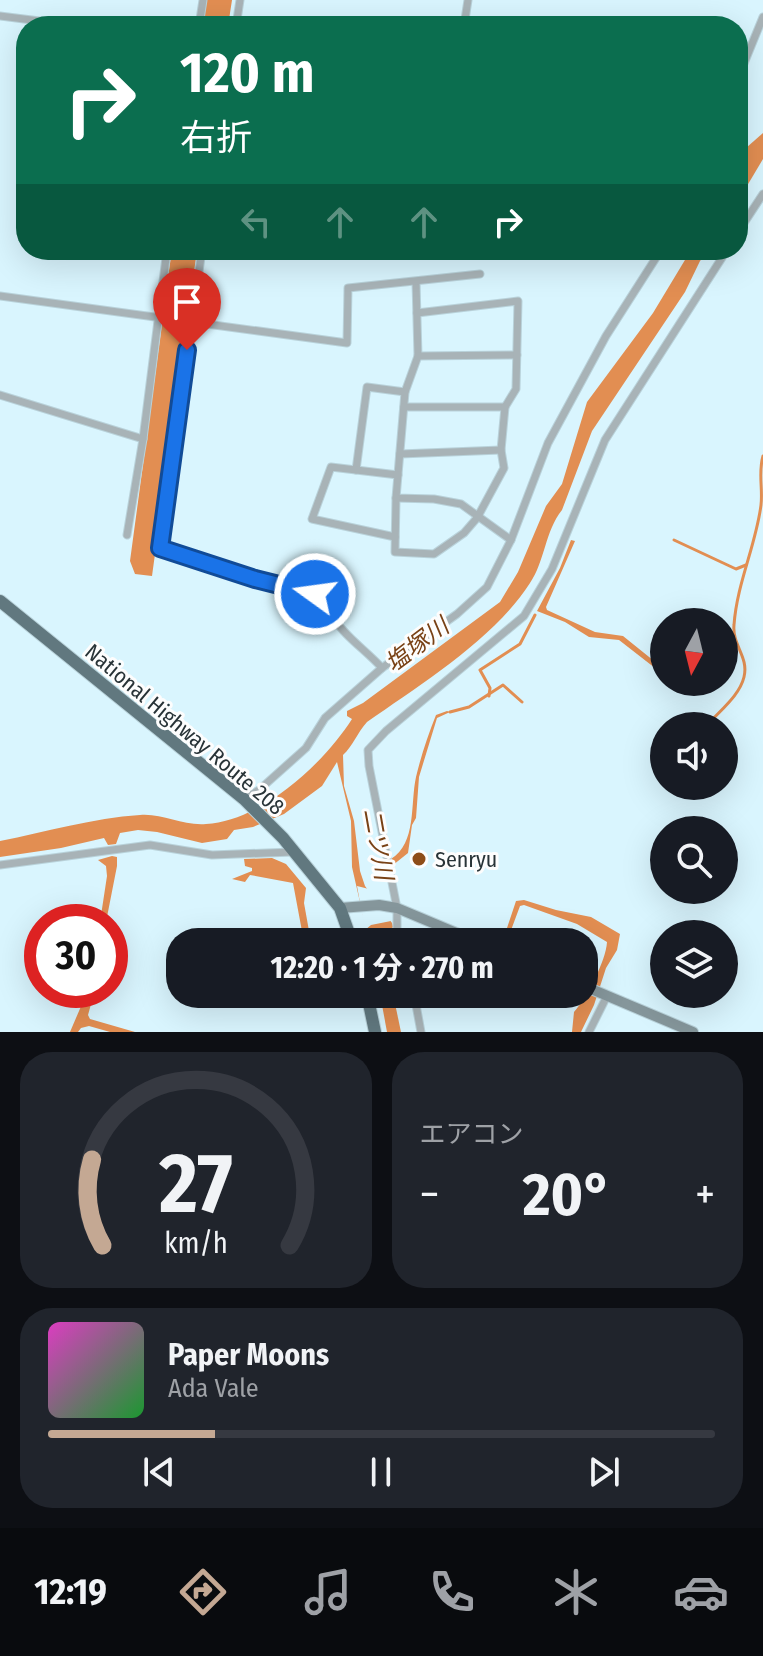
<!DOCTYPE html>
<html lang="ja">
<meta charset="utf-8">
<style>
:root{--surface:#171b24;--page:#20242c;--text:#f1f3f6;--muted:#9ea1a6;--line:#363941;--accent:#c4a893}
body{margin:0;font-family:"Fira Sans Condensed","Noto Sans JP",sans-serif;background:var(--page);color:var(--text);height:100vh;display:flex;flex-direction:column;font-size:30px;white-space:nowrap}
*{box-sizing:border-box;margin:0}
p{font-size:26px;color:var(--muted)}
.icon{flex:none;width:44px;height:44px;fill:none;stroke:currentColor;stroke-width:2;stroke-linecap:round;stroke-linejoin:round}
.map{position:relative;height:1032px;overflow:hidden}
.drawer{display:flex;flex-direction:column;gap:20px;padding:20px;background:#0d0f14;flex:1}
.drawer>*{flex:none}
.guide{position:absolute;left:16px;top:16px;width:732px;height:244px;border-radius:32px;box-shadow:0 8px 32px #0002;background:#0b6e4f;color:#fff;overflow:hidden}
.needle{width:52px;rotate:187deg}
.buttons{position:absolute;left:650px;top:608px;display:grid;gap:16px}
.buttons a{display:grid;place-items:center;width:88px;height:88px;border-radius:50%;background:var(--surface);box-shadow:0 8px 32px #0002;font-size:40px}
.speed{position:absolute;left:24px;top:904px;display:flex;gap:16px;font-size:40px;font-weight:700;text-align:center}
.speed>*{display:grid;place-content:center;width:104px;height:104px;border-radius:50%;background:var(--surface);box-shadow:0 8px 32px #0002;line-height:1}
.speed .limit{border:12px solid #d22;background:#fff;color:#111}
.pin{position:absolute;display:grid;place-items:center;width:68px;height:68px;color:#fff;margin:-82px -34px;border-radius:50% 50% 50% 0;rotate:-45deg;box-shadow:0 0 8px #0007}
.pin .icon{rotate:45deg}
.me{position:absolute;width:88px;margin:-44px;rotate:284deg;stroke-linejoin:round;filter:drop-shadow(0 0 6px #0008)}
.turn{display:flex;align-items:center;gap:28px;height:168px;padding:0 32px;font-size:36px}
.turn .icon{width:104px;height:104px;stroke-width:2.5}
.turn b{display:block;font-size:56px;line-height:68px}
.lanes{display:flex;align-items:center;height:76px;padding:0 32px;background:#0003;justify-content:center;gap:40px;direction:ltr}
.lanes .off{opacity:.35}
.big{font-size:60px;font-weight:700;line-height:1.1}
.drawer .card{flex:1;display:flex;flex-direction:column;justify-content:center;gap:12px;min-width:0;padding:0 28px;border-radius:32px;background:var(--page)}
.drawer .dial{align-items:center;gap:0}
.dial svg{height:208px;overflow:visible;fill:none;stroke:var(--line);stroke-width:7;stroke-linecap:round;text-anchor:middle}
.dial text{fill:var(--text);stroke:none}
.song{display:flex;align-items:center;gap:24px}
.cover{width:96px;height:96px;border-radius:12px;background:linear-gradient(135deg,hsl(310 70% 55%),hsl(130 70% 35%))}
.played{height:8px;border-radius:4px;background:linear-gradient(90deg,var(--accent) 25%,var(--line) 25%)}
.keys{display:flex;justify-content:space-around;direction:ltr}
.heat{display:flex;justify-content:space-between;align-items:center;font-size:44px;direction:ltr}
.drawer .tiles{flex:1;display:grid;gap:20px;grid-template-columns:1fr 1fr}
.card:last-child{grid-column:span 2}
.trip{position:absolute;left:166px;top:928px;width:432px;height:80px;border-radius:32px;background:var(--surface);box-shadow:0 8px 32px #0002;font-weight:700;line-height:80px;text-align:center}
.menu{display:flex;height:128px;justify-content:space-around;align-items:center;background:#090b0e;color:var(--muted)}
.menu .icon{width:56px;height:56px}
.menu .current{color:var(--accent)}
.menu b{font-size:36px;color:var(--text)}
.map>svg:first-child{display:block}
.water{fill:#e28e52}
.pier{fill:#d9f5fe}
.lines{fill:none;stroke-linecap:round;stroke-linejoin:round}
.stream{stroke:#e28e52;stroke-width:3}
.minor-casing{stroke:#b9d2da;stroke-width:9}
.secondary-casing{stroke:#b9d2da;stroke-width:12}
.trunk-casing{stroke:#b9d2da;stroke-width:14}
.minor{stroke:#a8b3b7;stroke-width:7}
.secondary{stroke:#85969b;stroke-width:10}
.trunk{stroke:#61787f;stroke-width:12}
.route-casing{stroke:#114b97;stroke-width:20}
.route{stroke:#1a73e8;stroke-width:14}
.poi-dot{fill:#8e4d19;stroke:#fdfdfd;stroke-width:3}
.labels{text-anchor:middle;stroke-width:6;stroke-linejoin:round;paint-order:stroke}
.street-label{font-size:22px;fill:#283337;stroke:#fdfdfd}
.poi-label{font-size:22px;fill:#283337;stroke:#fdfdfd;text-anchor:start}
.water-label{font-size:24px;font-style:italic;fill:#784115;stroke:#fdfdfd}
</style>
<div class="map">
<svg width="763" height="1032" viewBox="0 0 763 1032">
<rect width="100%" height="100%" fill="#d9f5fe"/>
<!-- water -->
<g class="water">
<polygon points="206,0 232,0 228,26 202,26"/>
<polygon points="763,133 763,159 738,201 738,155"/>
<polygon points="172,250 197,250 188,316 178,315 177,325 186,327 152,576 135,574 130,561 162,324 170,325 172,314 163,312"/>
<path d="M691,250H710L700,261L685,292L592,431L562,510C545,531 545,561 530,583C494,639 421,684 367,722C357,733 353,746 343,755L344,786L354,821L360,871L365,886L392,923L393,927L383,942H369L352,867L351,821L337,762L322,786L284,814L253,827L234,830L227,839L202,843L157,832L138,830L120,833L116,844L108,845L104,838L61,848L0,857V841C46,832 93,818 140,815C162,813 183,826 206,824C262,821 324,763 352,719L347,716V711L363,703L500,602L518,572L546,506L562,484L587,402L653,313Z"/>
<polygon points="571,540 575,541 546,607 547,610 595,632 623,636 664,669 664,675 619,640 589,637 565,622 537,611 560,568"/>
<path d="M447,711L450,712L437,718L419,777L416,818L412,825L408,853L393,865L396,896L391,859C417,843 410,804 416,777C421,756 428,735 436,715Z"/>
<polygon points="112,856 117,857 117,866 106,922 100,922 107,876 106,866 98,860"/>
<polygon points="272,858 286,864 306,888 304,903 311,942 304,942 293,883 250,875 245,882 232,879 252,871 252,868 245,866 244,859"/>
<path d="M524,900L556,910L591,917L620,934L617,950L606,968L594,1005L581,1032H572L574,1012C586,999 606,961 607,942L577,924L524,905L520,906L507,941L503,940L516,901Z"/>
<polygon points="88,990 95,990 88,1015 90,1019 135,1032 110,1032 89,1026 81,1028 78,1032 70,1032"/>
<polygon points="380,994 393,994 401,1032 387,1032"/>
</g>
<!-- pier -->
<polygon class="pier" points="357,886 373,890 389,911 391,921 371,925 365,930"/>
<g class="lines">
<!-- stream -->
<g class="stream">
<polyline points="674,540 736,569 746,565"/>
<polyline points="489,696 490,688 480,670 520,644 535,615"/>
<polyline points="450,712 469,707 503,685 522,702"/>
<path d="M711,721C723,708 740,694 744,677C749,657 732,645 734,625C737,583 756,545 761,505C763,488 758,473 763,456"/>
<polyline points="480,1004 484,994"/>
</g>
<!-- minor casing -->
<g class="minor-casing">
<g id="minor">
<polyline points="0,16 79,26"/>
<polyline points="199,26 203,0"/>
<polyline points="236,26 240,0"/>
<polyline points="464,26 468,0"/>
<polyline points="738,78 763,17"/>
<polyline points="738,232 763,194"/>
<path d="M202,250L160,548L255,579L344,602L334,618C342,634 368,652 382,668"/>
<polyline points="416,282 418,356 405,392 396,498 434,499 461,504 511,540"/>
<polyline points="0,296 347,343 348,288 480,274"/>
<polyline points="418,356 517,355"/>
<polyline points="0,395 143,439 127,535"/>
<polyline points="404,407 505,407"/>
<polyline points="143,439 167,250"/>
<polyline points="400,454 501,450"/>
<polyline points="356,470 367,387 405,392"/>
<polyline points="396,498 395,552 434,554 464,533 477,518 504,468 501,450 505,407 516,389 518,301 417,313"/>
<polyline points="395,537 312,519 331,467 398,475"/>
<polyline points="244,799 259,790 306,748 325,718 382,668 457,614 487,587 511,540 548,443 606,336 661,250"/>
<polyline points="0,865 150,845 212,855 293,852"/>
<polyline points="397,942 397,908 369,766 368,750 386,731 524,616 552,569 605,440 727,250"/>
<polyline points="414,994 421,1032"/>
<polyline points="589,1032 607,996"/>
</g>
</g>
<!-- secondary casing -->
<g class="secondary-casing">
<g id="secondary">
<polyline points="340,908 379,905 397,908 478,942"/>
<polyline points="584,986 693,1032"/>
</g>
</g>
<!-- trunk casing -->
<g class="trunk-casing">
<g id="trunk">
<polyline points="0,601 244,799 283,838 340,908 352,942"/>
<polyline points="367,994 375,1032"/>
</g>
</g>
<!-- minor -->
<use href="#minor" class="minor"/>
<!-- secondary -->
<use href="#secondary" class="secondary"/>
<!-- trunk -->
<use href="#trunk" class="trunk"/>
</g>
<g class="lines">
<!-- route casing -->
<g class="route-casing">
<polyline id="route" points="187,350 160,548 255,579 315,594"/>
</g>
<!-- route -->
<use href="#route" class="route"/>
</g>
<!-- markers -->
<circle class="poi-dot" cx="419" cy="859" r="8"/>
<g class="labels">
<!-- street labels -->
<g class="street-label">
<text transform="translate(185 729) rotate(40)" y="8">National Highway Route 208</text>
</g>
<!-- poi labels -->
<g class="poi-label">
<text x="435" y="867">Senryu</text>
</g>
<!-- water labels -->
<g class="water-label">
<text transform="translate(417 645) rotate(-37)" y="8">塩塚川</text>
<text transform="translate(378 844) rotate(80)" y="8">二ツ川</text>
</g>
</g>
</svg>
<div class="buttons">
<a><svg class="needle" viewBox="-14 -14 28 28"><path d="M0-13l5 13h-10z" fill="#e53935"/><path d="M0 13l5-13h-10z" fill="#9ea1a6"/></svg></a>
<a><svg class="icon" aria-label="sound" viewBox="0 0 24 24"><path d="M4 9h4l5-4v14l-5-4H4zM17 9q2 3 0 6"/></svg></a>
<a><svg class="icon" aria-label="search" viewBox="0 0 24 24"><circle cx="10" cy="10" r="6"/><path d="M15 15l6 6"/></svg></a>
<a><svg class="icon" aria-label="layers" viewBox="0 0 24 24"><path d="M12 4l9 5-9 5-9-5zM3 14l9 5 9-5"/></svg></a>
</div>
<div class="speed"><div class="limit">30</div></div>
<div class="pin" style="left:187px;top:350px;background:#d93025"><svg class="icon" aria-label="arrive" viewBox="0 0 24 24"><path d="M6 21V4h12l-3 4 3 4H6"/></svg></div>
<svg class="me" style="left:315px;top:594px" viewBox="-20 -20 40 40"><circle r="17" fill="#1a73e8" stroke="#fff" stroke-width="3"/><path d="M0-11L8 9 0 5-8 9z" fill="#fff"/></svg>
<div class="trip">12:20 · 1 分 · 270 m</div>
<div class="guide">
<div class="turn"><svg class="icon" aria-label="right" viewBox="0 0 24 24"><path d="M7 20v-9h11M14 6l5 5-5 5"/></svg><div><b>120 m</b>右折</div></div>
<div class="lanes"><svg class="icon off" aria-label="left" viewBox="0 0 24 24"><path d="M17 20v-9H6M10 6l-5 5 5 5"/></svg><svg class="icon off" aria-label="ahead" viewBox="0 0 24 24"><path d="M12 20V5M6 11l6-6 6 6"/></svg><svg class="icon off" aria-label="ahead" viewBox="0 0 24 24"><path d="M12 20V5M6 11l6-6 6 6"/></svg><svg class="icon" aria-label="right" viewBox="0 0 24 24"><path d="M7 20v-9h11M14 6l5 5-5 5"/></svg></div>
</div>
</div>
<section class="drawer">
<div class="tiles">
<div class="card dial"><svg viewBox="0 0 100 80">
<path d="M14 69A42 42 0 1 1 86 69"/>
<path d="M14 69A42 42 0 0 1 10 36" stroke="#c4a893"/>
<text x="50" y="56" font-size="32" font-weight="700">27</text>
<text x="50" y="72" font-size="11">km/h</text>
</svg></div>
<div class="card"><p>エアコン</p>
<div class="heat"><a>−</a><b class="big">20°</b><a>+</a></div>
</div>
<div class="card">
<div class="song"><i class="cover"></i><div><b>Paper Moons</b><p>Ada Vale</p></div></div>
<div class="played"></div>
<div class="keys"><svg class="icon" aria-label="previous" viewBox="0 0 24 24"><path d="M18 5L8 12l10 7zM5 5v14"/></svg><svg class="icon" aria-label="pause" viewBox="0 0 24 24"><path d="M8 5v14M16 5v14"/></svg><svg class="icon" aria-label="next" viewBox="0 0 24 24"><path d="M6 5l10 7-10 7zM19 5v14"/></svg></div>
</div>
</div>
</section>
<nav class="menu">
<b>12:19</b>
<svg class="icon current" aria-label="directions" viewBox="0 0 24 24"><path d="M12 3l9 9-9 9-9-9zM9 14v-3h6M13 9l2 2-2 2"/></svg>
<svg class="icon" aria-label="music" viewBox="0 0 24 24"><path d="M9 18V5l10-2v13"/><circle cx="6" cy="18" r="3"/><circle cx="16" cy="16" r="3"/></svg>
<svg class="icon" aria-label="phone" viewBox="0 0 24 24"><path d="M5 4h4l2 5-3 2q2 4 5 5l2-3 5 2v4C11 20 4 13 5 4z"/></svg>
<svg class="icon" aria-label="climate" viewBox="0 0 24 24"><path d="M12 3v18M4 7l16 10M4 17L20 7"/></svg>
<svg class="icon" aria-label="car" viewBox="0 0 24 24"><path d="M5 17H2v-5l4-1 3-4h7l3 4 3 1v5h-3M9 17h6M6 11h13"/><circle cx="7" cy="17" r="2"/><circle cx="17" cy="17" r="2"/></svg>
</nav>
